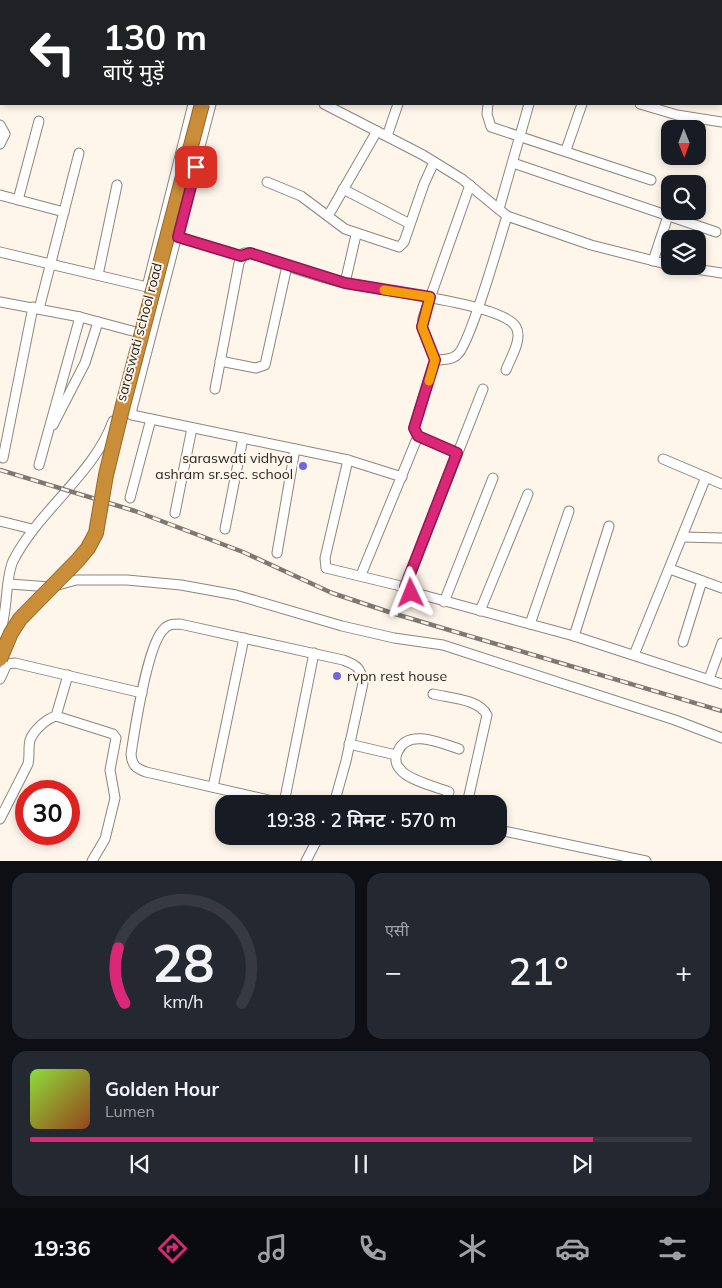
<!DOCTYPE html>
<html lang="hi">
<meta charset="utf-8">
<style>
:root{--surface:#171b24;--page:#242831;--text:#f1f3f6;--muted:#9ea1a6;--line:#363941;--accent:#db2777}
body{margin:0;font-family:Mulish,"Noto Sans Devanagari",sans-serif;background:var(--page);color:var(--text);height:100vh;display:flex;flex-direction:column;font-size:19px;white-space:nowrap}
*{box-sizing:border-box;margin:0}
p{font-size:16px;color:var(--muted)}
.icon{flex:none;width:28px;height:28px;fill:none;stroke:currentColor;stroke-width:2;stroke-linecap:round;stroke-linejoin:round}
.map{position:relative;height:861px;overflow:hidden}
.sheet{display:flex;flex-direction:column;gap:12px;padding:12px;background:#0d0f14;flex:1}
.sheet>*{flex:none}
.banner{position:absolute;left:0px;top:0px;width:722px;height:105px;box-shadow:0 2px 8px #0003;background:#202124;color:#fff;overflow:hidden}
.needle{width:32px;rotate:179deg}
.buttons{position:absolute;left:661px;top:120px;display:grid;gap:10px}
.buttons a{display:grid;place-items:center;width:45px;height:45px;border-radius:10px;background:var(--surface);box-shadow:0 2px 8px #0003;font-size:25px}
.speed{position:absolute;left:15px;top:780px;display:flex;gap:10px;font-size:25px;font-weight:700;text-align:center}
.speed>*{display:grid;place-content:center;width:65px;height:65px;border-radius:50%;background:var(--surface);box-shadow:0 2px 8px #0003;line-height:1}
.speed .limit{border:8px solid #d22;background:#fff;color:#111}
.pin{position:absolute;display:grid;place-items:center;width:42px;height:42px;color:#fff;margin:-21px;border-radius:10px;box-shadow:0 2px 8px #0006}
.me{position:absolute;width:55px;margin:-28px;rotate:358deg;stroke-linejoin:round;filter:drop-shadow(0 0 4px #0008)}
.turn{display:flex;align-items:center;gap:18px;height:105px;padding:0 20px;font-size:22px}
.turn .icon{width:65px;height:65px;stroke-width:2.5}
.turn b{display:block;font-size:35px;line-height:42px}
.big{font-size:38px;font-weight:600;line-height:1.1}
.sheet .tile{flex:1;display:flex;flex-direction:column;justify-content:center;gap:8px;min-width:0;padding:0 18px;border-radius:15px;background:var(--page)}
.sheet .dial{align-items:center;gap:0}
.dial svg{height:130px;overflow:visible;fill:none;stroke:var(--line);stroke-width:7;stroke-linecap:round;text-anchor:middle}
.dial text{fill:var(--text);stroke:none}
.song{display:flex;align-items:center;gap:15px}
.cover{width:60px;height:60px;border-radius:8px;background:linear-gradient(135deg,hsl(90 70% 55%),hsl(20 70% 35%))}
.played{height:5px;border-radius:2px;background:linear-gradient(90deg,var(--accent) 85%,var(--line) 85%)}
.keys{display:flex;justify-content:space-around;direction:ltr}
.heat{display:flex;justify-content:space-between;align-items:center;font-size:28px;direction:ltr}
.sheet .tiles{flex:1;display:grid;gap:12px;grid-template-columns:1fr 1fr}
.tile:last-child{grid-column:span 2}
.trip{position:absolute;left:215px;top:795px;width:292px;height:50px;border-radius:15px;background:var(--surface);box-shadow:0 2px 8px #0003;font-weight:600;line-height:50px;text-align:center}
.tab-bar{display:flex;height:80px;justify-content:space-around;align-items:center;background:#090b0e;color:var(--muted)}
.tab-bar .icon{width:35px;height:35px}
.tab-bar .on{color:var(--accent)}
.tab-bar b{font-size:22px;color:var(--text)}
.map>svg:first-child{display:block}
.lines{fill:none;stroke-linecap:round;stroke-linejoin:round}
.minor-casing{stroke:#8f857a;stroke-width:11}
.highway-casing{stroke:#92692f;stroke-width:16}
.minor{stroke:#fff;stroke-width:9}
.highway{stroke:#cb8e38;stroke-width:14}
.rail-casing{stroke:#7e7871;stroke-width:4.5}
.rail{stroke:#fef5eb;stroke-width:2.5;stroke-dasharray:8;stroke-linecap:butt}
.highway-bridge-casing{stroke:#92692f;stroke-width:16;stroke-linecap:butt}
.highway-bridge{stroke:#cb8e38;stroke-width:14}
.route-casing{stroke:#8e194d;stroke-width:12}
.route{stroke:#db2777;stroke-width:9}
.slow{stroke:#f59e0b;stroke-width:9}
.poi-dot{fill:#6f66e1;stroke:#fef5eb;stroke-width:2}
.labels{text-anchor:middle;stroke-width:4;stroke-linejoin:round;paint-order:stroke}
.street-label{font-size:14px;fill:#28241f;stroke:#fef5eb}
.poi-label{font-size:14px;fill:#28241f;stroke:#fef5eb;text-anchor:end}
</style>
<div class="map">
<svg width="722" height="861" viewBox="0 0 722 861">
<rect width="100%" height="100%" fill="#fef5eb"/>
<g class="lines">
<!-- minor casing -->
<g class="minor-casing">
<g id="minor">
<polyline points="77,0 81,1"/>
<polyline points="641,0 644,1"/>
<polyline points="386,1 387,0"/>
<polyline points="433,1 433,0"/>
<polyline points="480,1 480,0"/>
<polyline points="528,1 528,0"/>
<polyline points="576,1 576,0"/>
<polyline points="621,1 621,0"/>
<polyline points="721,30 722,30"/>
<polyline points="211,104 132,409 132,415 348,460 402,477"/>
<polyline points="324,104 423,155 462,179 507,216 591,245 670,265"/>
<polyline points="488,104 487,114 491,127 651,180"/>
<polyline points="640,104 677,115 722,122"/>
<polyline points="0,125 5,134 0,144"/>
<polyline points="387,136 398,104"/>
<polyline points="566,150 582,104"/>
<polyline points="513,163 716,232"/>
<polyline points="267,182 301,196 345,229 399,247 404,242 424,184 434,162"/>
<polyline points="343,189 410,224"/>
<polyline points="0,195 64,212"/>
<polyline points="18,200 39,121"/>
<polyline points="499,209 529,104"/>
<polyline points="328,216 377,131"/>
<polyline points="178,237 241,256"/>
<polyline points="0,252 147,287"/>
<polyline points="653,261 668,216"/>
<polyline points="676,266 722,273"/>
<polyline points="98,275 117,185"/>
<polyline points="345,283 356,235"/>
<polyline points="147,287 193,104"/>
<polyline points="0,302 80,317 136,332"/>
<polyline points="39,309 79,153"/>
<path d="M435,360C442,360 451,360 457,355C470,345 500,238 507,216"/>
<polyline points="220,361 256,368 265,365 287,266"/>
<path d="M215,389L239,263L244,253H250C281,264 313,276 345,283C374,290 503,303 516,327C523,339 510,359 506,370"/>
<polyline points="483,389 405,587 408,591 574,636 722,684"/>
<polyline points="53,425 85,363 98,322"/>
<polyline points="457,453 418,436 414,428 435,360 422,327 423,318 470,185"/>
<polyline points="3,458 33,307"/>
<polyline points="663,459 722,484"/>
<polyline points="348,460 325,558 326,568 405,587"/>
<polyline points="39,465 80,317"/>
<polyline points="130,498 151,419"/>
<polyline points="175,513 192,428"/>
<polyline points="0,521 32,529"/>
<polyline points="225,529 243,438"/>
<polyline points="682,537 722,538"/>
<polyline points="277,553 295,449"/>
<polyline points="670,569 722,588"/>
<polyline points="361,575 418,436"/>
<polyline points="9,584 51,587 76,580 127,580 181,585 236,595 342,626 394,638 443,645 675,720 722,738"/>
<polyline points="444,602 493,478"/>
<polyline points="480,611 528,494"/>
<polyline points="530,624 569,511"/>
<path d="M0,633C8,612 5,578 13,561C39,510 94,474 113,421"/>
<polyline points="574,636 609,526"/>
<polyline points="683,642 702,581"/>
<polyline points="634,655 706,477"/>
<polyline points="0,679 7,664 15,663 142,693"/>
<polyline points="709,679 722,643"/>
<path d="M433,694C450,698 479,699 487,715L467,804"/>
<polyline points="56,716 68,675"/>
<polyline points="349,744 396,755"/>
<polyline points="213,787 244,638"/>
<path d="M449,792C437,787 407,780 400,769C395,764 395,757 398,751C408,728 441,743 459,749"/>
<polyline points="284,803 314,653"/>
<path d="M286,804L146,772C135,768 132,765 131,754C135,728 147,647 163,630C168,624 173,624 180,624L343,660C357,665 361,668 363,683L346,761L334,804"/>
<path d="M0,819L28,764C30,756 28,748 30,740C34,730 46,719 56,716L113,734L116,738L110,770L115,798L105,839L92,861"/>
<polyline points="499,830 646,861"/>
<polyline points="306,861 319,836"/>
</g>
</g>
<!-- highway casing -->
<g class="highway-casing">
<polyline id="highway" points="227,1 227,0"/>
</g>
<!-- minor -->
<use href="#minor" class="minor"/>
<!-- highway -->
<use href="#highway" class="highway"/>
<!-- rail casing -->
<g class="rail-casing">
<polyline id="rail" points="0,470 135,511 243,552 332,593 392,613 722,711"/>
</g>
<!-- rail -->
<use href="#rail" class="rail"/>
<!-- highway-bridge casing -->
<g class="highway-bridge-casing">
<polyline id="highway-bridge" points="0,659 11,633 20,619 78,560 88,548 96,533 106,475 123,405 202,104"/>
</g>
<!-- highway-bridge -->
<use href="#highway-bridge" class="highway-bridge"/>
</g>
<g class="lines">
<!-- route casing -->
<g class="route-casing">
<polyline id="route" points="196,167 178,237 241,256 250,253 345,283 430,297 422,327 435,360 414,428 418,436 457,453 405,587 411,593"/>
</g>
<!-- route -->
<use href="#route" class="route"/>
<!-- slow -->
<polyline class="slow" points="384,290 430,297 422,327 435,360 429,381"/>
</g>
<!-- markers -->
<g class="poi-dot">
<circle cx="303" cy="466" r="5"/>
<circle cx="337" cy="676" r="5"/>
</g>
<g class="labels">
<!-- street labels -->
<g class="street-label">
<text transform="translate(139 332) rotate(-75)" y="5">saraswati school road</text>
</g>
<!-- poi labels -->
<g class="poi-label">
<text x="293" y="463">saraswati vidhya<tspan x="293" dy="16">ashram sr.sec. school</tspan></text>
<text x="347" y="681" text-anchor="start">rvpn rest house</text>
</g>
</g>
</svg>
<div class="buttons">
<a><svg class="needle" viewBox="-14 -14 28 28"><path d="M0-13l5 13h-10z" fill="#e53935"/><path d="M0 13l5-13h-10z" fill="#9ea1a6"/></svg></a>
<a><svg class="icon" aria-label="search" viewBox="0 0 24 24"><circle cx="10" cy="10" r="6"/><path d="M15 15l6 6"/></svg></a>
<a><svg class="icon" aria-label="layers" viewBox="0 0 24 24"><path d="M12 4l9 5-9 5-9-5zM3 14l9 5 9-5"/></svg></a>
</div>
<div class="speed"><div class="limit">30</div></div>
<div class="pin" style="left:196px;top:167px;background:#d93025"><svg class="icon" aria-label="arrive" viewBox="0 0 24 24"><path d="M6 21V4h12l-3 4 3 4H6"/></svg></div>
<svg class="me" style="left:411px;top:593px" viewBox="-20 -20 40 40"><path d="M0-17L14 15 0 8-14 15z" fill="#db2777" stroke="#fff" stroke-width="4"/></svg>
<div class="trip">19:38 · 2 मिनट · 570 m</div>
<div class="banner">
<div class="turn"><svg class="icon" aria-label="left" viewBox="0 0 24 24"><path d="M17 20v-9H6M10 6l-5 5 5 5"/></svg><div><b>130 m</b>बाएँ मुड़ें</div></div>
</div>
</div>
<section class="sheet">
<div class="tiles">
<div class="tile dial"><svg viewBox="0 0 100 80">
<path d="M14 69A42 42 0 1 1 86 69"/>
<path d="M14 69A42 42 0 0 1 10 35" stroke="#db2777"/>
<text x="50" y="56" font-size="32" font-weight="700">28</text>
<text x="50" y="72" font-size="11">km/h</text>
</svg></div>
<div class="tile"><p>एसी</p>
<div class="heat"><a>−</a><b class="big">21°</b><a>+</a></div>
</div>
<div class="tile">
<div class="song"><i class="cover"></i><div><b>Golden Hour</b><p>Lumen</p></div></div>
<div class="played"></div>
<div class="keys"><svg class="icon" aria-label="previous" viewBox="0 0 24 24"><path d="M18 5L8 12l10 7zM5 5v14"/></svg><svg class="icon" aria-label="pause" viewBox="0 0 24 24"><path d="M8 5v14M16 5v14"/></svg><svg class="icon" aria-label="next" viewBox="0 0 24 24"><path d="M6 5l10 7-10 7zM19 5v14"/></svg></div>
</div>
</div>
</section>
<nav class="tab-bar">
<b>19:36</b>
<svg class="icon on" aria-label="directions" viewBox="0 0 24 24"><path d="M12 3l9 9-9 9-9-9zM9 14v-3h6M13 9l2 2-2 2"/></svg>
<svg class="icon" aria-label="music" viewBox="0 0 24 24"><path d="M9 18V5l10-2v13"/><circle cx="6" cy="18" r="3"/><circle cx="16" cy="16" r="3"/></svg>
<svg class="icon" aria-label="phone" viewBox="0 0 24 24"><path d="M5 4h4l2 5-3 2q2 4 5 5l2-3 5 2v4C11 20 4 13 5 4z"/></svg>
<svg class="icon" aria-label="climate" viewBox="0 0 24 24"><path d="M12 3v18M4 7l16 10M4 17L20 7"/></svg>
<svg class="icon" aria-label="car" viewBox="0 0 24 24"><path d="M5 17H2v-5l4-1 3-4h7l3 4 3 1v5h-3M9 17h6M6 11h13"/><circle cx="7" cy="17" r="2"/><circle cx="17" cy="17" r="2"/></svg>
<svg class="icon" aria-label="filters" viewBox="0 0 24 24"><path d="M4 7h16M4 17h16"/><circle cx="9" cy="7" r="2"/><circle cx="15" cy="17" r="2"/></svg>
</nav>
